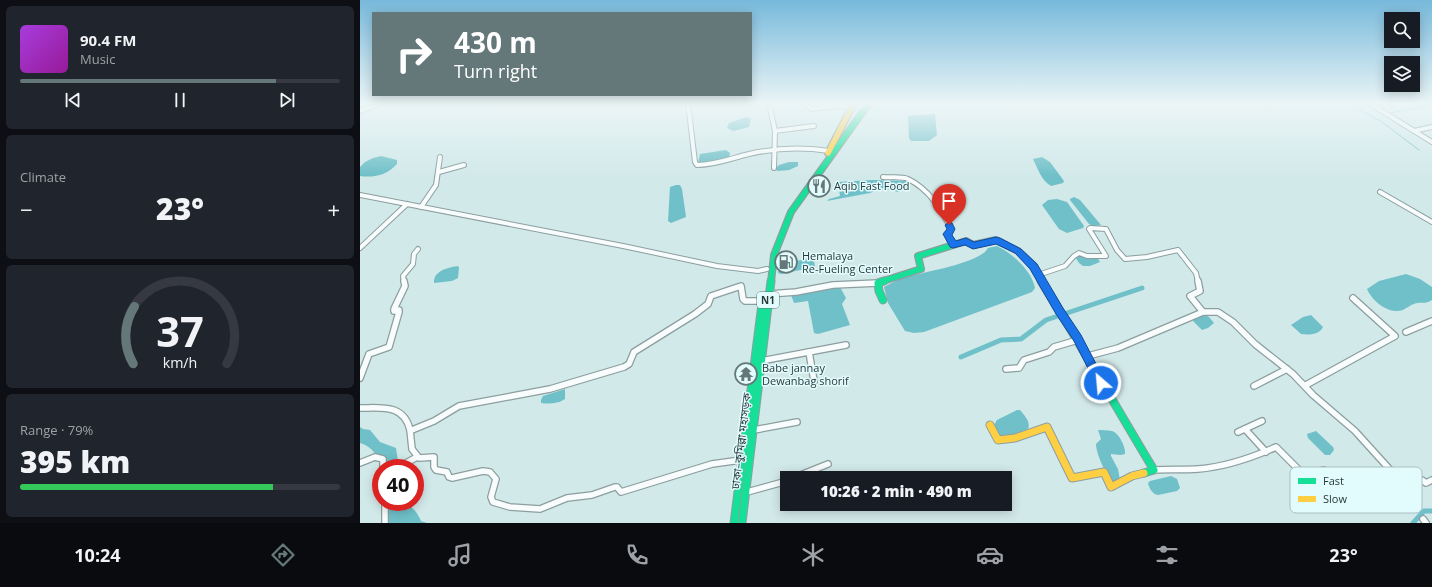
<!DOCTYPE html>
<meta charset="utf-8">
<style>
:root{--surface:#171b24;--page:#20242c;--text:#f1f3f6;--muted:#9ea1a6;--line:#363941;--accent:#647779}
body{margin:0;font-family:"Open Sans","Noto Sans Bengali",sans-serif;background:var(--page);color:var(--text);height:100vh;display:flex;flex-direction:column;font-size:15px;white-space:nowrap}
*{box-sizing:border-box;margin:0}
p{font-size:13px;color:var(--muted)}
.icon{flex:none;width:22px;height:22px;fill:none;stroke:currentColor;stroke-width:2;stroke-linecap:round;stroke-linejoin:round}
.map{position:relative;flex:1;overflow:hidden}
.drawer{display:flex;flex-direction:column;gap:6px;padding:6px;background:#0d0f14;width:360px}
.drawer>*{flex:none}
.banner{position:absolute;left:12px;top:12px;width:380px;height:84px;border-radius:0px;box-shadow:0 2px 10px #0003;background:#647779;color:#fff;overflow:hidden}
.buttons{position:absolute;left:1024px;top:12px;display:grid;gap:8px}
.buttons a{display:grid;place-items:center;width:36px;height:36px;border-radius:0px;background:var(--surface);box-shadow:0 2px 10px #0003;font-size:20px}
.speed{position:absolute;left:12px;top:459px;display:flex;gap:8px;font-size:20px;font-weight:700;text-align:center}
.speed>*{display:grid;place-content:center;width:52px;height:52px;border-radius:50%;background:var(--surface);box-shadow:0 2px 10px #0003;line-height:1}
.speed .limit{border:6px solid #d22;background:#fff;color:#111}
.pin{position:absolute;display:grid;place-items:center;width:34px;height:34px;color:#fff;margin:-41px -17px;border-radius:50% 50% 50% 0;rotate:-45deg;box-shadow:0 0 4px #0007}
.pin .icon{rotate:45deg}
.me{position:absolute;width:44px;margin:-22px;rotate:333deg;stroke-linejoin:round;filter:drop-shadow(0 0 3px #0008)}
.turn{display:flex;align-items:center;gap:14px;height:84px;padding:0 16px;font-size:18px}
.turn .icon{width:52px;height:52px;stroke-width:2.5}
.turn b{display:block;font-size:28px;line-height:34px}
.big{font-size:30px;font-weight:800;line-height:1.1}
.drawer .tile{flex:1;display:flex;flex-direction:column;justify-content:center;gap:6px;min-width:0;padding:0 14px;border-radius:6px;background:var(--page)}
.drawer .dial{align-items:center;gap:0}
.dial svg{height:104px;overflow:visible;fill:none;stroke:var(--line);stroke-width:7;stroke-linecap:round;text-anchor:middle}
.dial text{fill:var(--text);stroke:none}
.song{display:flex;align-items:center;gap:12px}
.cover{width:48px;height:48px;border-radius:6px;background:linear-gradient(135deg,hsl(280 70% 55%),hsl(300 70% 35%))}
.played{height:4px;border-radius:2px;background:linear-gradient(90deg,var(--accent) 80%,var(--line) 80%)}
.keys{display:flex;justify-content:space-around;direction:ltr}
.heat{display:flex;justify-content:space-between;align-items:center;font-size:22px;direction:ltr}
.charge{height:6px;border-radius:3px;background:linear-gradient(90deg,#34c759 79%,var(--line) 0)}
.trip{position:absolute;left:420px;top:471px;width:232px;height:40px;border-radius:0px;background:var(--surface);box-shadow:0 2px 10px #0003;font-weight:800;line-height:40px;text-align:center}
.menu{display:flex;height:64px;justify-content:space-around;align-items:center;background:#090b0e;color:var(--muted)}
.menu .icon{width:28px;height:28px}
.menu .selected{color:var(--accent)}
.menu b{font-size:18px;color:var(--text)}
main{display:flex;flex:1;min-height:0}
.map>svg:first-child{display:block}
.water{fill:#6fc0c8}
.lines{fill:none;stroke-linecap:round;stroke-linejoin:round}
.stream{stroke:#6fc0c8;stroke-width:1}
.canal{stroke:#6fc0c8;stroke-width:5}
.street-far1-casing{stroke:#8c9e9f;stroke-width:6}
.street-casing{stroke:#8c9e9f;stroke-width:8}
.fast-far1-casing{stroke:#8c9e9f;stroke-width:8}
.fast-casing{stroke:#8c9e9f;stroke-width:9}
.slow-far1-casing{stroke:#8c9e9f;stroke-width:8}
.slow-casing{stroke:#8c9e9f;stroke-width:9}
.street-far1{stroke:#f8fcfc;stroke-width:4}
.street{stroke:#f8fcfc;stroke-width:5.5}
.fast-far1{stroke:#16e098;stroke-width:5.5}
.fast{stroke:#16e098;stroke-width:7}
.slow-far1{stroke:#ffcf43;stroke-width:5.5}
.slow{stroke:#ffcf43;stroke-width:7}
.route{fill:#1a73e8;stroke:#114b97}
.labels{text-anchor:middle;stroke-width:3;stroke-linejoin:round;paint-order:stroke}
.shield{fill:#e2fbfd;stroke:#607476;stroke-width:1}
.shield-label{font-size:10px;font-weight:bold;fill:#293a3c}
.poi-label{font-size:11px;fill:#293a3c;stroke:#e2fbfd;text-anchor:start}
.street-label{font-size:11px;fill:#293a3c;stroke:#e2fbfd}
.key{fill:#e2fbfd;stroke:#aac1c3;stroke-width:1}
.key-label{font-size:11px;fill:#293a3c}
</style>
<main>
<section class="drawer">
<div class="tile">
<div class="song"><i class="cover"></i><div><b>90.4 FM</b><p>Music</p></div></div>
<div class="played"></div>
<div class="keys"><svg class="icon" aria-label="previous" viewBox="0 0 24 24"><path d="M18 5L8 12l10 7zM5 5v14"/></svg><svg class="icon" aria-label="pause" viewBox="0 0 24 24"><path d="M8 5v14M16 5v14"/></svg><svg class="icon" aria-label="next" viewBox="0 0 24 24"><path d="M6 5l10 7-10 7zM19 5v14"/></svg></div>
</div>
<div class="tile"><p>Climate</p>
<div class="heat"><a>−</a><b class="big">23°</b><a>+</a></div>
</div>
<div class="tile dial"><svg viewBox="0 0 100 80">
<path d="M14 69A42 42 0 1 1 86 69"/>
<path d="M14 69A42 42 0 0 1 15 25" stroke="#647779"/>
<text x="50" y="56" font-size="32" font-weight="700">37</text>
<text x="50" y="72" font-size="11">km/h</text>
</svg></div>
<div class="tile"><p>Range · 79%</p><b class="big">395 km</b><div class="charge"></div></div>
</section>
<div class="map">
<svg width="1072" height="523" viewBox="0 0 1072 523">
<rect width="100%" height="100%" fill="#d2e9ea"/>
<!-- water -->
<g class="water">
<polygon points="575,114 577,135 569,141 551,141 549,138 548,116"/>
<polygon points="387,117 391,119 389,127 373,131 367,128 369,123"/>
<polygon points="366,150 370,153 369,158 340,164 338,163 340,154"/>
<path d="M21,156L37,160V164C27,175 14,178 0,176V167L5,162L13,158Z"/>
<path d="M682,157L690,162L704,181L703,183L691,186C681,180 678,169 673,159Z"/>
<polygon points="429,162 438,162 438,166 429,170 417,171 416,168 419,165"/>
<polygon points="512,180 546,181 550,187 538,192 524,188 519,189 510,193 467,201 469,199 480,196 478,182"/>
<polygon points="316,185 320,185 322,189 326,217 311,223 308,221 310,187"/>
<polygon points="714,197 720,200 741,225 733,226 729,224 710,200 710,199"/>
<polygon points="697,199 707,202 724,226 723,228 707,233 699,229 682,205 688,200"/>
<path d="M637,246C652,253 672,271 675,288L672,292L564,332L554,333L545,331L528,303L524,287C531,283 539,279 547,277C563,272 621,263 628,248Z"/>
<polygon points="719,254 737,257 740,262 730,266 723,266 719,263 715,257"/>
<polygon points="451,258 454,261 455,267 421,274 418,273 419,269 430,266 431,262"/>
<path d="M97,266L99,267L98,278L92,281L74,283C73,271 87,268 97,266Z"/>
<path d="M1046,274L1060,279L1072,287V300C1065,305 1061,301 1054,304C1050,305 1047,308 1043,310C1029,315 1012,301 1007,289L1019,281Z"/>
<polygon points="480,287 486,298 482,304 490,325 458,334 454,333 448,301 434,303 431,295"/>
<polygon points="845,315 849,317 854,323 848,328 842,330 833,321 834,319"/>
<path d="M951,315L963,327C959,335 949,335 941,334L931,325L943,317Z"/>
<path d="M205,389V399C197,404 190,404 181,403V400L183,396Z"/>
<path d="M657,410H660C665,416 671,422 668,429L641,439L634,425L637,420Z"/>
<path d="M0,427L3,429L10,430L20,442L36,448L39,468H25C19,458 12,446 0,443Z"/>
<path d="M738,430C742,430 748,430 752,431C759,433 766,447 765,454L761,455L751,454V456L758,469L760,480L756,483C747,479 736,454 736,444L741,439Z"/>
<polygon points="956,431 973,447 974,450 970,455 965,455 948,438 947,434"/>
<path d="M811,476L817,479L820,488L817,491L798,495C792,494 789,488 788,483L790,481Z"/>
<path d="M29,502C46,502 54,505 61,521L67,523H28Z"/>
</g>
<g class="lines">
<!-- stream -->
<g class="stream">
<polyline points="988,103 1022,122 1059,150"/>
<polyline points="1030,113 1072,105"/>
</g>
<!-- canal -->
<g class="canal">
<polyline points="601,357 641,340 661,339 686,320 782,288"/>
<polyline points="1053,523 1064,511 1072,511"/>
</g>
<!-- street-far1 casing -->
<g class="street-far1-casing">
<g id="street-far1">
<path d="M328,103L335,162L337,165C355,165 372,158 389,154C415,148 442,147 469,151"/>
<polyline points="446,103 451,109 478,106 492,108"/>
<polyline points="1009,103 1072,142"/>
<polyline points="410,108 415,131 414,168"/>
<polyline points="0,111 22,103"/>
<polyline points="415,131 454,126"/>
<polyline points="1054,131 1072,127"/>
<polyline points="79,172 104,165"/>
<path d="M523,177C530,178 542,176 548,179C569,189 581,209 591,229L587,235L593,245"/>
<polyline points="1020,192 1072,222"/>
<polyline points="0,195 263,246 357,266 398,271 407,269"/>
<polyline points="61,207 76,185 80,157"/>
<polyline points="0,248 47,204"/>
<polyline points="678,275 705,266 714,256 719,253 727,256 746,256 729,229 730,228 746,229 757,250 765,259 787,257 818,250 836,273 838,282"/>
<polyline points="44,282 43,276 53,264 54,254 58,249"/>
</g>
</g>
<!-- street casing -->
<g class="street-casing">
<g id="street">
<polyline points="838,281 840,291 830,296 843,312 858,312 873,322 895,344 933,374 953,395 995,431 1033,473 1052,487 1062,480 1066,483 1072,480"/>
<polyline points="409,294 436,292 473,285 518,283"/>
<polyline points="1046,332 1072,321"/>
<polyline points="449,352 454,381"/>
<polyline points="728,356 758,348 843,312"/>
<polyline points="401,361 486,345"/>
<polyline points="646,369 659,368 664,360 689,352 694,347 718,340"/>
<polyline points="0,378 9,354 29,347 39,312 39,310 34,311 34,309 45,286 44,281"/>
<polyline points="946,385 1035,336 993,298"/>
<polyline points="894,386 927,369"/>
<path d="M0,408C22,408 44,404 50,430H52L74,421L99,406L190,389L264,367L269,364L274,352L335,314L348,304L351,296L381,286L383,299L385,301H403"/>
<polyline points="885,429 906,452"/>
<polyline points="50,430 52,449 59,458 74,457 74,467 76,470 87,472 89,477 92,478 123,471 130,472 136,479 131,497 133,502 150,507 180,509 207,498 232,495 255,487 257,487 261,492 352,464 381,460"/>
<polyline points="394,430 437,422"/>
<polyline points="878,432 902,421"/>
<polyline points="0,463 15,457 23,459 23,468"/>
<polyline points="37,468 57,457"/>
<path d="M794,470C809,469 823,470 838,469C865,467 891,458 916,447L943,474L964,470L980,482L1004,471"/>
<polyline points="433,478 468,464"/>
<polyline points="387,492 427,481"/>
<polyline points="25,502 25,523"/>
<polyline points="1063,519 1066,523"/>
</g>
</g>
<!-- fast-far1 casing -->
<g class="fast-far1-casing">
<g id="fast-far1">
<polyline points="411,282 414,255 431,212 509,103"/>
<polyline points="520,282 561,269 558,256 606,241 613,245 636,240 658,251 674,266 682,282"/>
</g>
</g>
<!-- fast casing -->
<g class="fast-casing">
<g id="fast">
<path d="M681,281C720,343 756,407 794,470L784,473"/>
<polyline points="523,300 519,291 518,283 524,281"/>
<polyline points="374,523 402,304"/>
<polyline points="382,523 411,281"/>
</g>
</g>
<!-- slow-far1 casing -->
<g class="slow-far1-casing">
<polyline id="slow-far1" points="468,153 494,103"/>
</g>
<!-- slow casing -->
<g class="slow-casing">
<polyline id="slow" points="630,425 638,440 655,438 687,427 712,478 744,472 751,487 772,476 784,473"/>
</g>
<!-- street-far1 -->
<use href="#street-far1" class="street-far1"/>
<!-- street -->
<use href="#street" class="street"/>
<!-- fast-far1 -->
<use href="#fast-far1" class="fast-far1"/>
<!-- fast -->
<use href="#fast" class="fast"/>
<!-- slow-far1 -->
<use href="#slow-far1" class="slow-far1"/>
<!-- slow -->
<use href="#slow" class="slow"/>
</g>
<!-- sky -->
<linearGradient id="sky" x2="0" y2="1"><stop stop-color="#77b9db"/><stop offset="0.59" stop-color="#ebf5f6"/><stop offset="1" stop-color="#ebf5f6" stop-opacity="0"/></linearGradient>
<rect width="1072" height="176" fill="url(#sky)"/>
<!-- route -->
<polygon class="route" points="589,222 592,223 595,229 592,235 596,241 606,238 614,242 636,237 640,238 661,249 677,264 703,308 721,335 746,383 745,386 741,388 737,386 714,341 696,314 670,269 655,253 636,244 613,249 605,245 593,248 590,247 583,234 587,229 585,225"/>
<!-- icons -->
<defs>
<g id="restaurant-ring" transform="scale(1.15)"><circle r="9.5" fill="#e2fbfd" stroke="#647779" stroke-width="1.5"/><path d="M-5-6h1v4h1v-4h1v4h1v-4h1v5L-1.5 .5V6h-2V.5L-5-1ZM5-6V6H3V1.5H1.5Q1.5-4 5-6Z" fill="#647779"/></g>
<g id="fuel-ring" transform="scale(1.15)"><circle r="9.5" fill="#e2fbfd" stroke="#647779" stroke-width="1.5"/><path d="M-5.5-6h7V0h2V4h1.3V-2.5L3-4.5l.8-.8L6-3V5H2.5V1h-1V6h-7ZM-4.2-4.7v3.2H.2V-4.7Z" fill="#647779"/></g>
<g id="temple-ring" transform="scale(1.15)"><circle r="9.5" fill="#e2fbfd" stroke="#647779" stroke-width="1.5"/><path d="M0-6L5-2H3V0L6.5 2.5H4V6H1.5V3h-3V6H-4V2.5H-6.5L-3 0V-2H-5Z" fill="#647779"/></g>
</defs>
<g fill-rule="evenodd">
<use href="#restaurant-ring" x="459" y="186"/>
<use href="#fuel-ring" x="426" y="262"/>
<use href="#temple-ring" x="386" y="374"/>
</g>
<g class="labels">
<!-- shield labels -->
<rect class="shield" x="397" y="292" width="22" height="16" rx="3"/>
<g class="shield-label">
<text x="408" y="304">N1</text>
</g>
<!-- poi labels -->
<g class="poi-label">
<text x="474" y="190">Aqib Fast Food</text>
<text x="442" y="260">Hemalaya<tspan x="442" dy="13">Re-Fueling Center</tspan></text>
<text x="402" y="372">Babe jannay<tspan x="402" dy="13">Dewanbag shorif</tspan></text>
</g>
<!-- street labels -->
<g class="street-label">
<text transform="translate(381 441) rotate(-83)" y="4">ঢাকা–কুমিল্লা মহাসড়ক</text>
</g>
</g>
<!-- legend -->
<rect x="930" y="467" width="132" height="46" rx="6" class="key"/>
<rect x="938" y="478" width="18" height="6" fill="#16e098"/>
<rect x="938" y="496" width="18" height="6" fill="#ffcf43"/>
<g class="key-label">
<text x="963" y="485">Fast</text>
<text x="963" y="503">Slow</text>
</g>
</svg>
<div class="buttons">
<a><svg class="icon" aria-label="search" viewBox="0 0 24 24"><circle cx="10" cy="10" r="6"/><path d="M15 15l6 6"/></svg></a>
<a><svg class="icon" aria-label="layers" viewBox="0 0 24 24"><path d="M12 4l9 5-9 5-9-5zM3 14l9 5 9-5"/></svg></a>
</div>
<div class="speed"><div class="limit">40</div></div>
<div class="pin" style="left:589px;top:225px;background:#d93025"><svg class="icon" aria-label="arrive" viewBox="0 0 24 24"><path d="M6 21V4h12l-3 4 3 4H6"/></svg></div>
<svg class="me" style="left:741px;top:383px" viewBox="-20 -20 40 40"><circle r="17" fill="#1a73e8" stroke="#fff" stroke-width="3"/><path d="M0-11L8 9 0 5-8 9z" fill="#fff"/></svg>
<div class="trip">10:26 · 2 min · 490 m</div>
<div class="banner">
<div class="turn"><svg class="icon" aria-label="right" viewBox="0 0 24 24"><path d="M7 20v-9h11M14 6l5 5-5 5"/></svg><div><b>430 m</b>Turn right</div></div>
</div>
</div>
</main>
<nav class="menu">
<b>10:24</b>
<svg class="icon selected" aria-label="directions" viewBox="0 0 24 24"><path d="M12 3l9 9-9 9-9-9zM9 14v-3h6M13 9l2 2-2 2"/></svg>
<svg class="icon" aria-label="music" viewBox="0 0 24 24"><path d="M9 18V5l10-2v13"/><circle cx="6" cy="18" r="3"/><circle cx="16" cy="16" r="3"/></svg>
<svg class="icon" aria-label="phone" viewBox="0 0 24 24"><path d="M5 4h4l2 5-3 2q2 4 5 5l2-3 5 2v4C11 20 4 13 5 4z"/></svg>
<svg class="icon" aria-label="climate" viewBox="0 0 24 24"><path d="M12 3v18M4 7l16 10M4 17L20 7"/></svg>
<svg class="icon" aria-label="car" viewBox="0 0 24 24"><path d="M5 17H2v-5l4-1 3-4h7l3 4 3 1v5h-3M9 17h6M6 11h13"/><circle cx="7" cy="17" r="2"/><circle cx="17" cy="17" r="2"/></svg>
<svg class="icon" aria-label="filters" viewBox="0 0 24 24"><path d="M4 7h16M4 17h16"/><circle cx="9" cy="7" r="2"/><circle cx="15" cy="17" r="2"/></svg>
<b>23°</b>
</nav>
